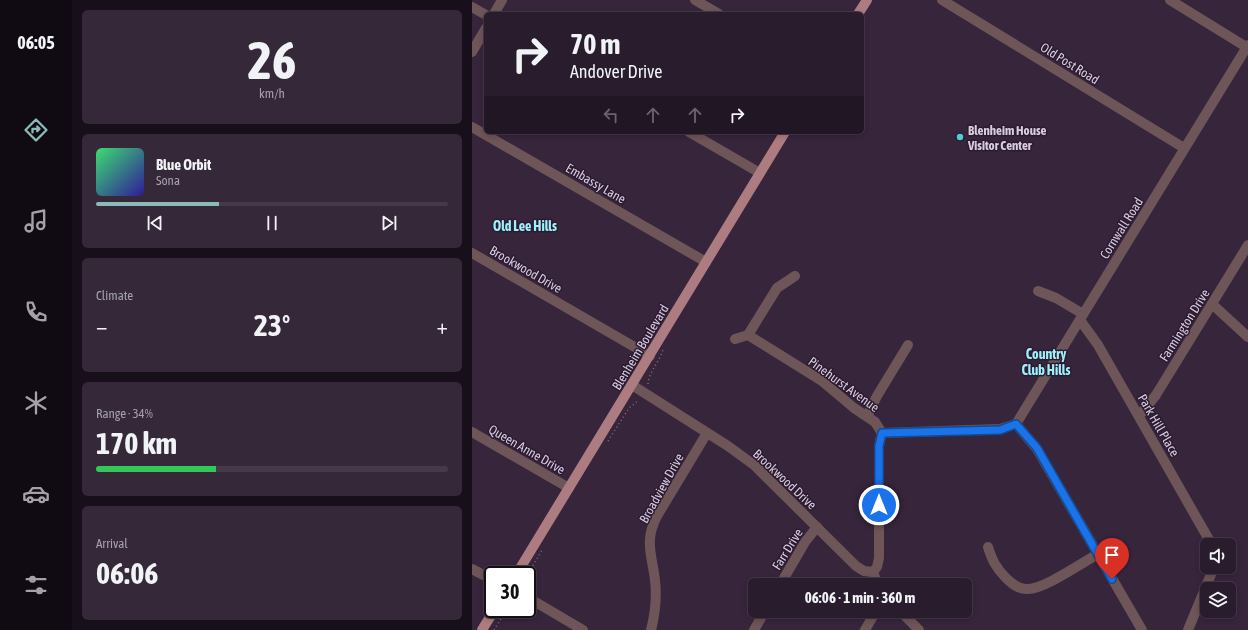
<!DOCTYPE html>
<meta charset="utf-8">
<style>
:root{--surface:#291c2d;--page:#352939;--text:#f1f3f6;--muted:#a5a1aa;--line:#453a49;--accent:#8bbbb9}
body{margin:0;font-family:"Asap Condensed",sans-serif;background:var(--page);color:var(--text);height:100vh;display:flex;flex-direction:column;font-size:15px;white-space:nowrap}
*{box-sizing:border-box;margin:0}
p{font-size:13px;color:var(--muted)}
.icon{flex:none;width:22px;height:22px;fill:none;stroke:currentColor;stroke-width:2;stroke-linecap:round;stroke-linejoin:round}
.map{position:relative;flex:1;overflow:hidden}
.drawer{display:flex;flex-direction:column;gap:10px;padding:10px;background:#170f19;width:400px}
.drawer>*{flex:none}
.guide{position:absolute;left:12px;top:12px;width:380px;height:122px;border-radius:6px;box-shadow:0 2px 6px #0003,0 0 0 1px var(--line);background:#291c2d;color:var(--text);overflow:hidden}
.buttons{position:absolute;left:728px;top:538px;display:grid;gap:8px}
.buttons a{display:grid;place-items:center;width:36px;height:36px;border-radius:6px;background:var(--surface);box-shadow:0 2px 6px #0003,0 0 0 1px var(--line);font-size:20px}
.speed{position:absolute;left:12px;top:566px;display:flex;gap:8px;font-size:20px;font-weight:700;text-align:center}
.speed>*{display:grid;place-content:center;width:52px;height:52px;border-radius:50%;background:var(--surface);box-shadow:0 2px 6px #0003,0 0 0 1px var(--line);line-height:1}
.speed .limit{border:2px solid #111;border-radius:6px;background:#fff;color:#111}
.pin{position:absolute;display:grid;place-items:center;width:34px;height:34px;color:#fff;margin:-41px -17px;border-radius:50% 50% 50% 0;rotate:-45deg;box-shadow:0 0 4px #0007}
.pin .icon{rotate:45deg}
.me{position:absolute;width:44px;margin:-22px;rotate:0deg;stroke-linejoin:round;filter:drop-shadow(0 0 3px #0008)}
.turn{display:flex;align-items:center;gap:14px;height:84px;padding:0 20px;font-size:18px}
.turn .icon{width:52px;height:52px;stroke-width:2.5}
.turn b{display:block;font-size:28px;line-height:34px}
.lanes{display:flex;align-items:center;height:38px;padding:0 20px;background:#0003;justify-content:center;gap:20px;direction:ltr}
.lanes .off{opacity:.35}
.big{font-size:30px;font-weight:700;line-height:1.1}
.drawer .tile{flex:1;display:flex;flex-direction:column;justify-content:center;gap:6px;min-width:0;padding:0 14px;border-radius:6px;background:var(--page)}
.drawer .dial{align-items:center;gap:0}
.dial b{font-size:52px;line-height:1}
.song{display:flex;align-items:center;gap:12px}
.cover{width:48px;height:48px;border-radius:6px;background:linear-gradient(135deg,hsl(140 70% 55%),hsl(250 70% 35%))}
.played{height:4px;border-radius:2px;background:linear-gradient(90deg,var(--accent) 35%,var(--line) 35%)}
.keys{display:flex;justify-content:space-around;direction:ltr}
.heat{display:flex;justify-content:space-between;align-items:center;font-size:22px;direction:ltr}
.charge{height:6px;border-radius:3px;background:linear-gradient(90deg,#34c759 34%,var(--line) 0)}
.trip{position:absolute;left:276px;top:578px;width:224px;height:40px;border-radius:6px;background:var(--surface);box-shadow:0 2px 6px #0003,0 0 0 1px var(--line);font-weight:700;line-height:40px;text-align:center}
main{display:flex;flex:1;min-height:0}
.tab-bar{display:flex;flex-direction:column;width:72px;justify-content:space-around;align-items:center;background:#100b12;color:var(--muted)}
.tab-bar .icon{width:28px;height:28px}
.tab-bar .selected{color:var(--accent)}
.tab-bar b{font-size:18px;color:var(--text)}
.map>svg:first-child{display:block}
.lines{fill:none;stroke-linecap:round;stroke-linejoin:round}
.path{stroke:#7e6f83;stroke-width:1.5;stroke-dasharray:1 3;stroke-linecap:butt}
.minor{stroke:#6e5557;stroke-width:10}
.major{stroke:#ad7c80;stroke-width:10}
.route-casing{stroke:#114b97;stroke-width:10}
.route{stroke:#1a73e8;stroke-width:7}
.poi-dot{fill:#52cbd9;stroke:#2c1b32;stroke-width:1.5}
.labels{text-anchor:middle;stroke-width:3;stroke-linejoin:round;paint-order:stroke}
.street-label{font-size:13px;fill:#d8cddc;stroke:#2c1b32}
.poi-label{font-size:13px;font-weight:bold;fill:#d8cddc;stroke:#2c1b32;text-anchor:start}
.neighbourhood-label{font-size:14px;font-weight:bold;fill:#9ef0f9;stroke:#2c1b32}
</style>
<main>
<nav class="tab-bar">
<b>06:05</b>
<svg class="icon selected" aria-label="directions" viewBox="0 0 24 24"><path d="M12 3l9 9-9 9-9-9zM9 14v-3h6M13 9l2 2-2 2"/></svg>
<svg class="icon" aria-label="music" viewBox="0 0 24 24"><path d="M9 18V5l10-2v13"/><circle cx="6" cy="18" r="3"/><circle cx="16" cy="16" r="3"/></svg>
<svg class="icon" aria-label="phone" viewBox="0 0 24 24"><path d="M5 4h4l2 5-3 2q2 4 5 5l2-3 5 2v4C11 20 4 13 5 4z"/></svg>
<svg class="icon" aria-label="climate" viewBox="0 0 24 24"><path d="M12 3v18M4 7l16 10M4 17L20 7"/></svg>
<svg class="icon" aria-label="car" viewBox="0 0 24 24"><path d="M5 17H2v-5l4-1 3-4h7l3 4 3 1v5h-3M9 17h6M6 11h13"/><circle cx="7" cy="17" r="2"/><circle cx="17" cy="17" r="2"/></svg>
<svg class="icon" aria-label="filters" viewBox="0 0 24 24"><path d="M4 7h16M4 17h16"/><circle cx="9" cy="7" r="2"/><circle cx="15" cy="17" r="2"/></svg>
</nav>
<section class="drawer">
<div class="tile dial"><b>26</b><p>km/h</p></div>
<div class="tile">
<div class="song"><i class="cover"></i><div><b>Blue Orbit</b><p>Sona</p></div></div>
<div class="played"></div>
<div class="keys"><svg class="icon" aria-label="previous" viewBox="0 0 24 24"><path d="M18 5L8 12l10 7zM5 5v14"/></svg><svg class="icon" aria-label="pause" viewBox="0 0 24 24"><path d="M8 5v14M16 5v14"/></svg><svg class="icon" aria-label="next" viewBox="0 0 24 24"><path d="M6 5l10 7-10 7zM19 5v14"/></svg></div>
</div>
<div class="tile"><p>Climate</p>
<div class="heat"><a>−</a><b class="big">23°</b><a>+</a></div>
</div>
<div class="tile"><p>Range · 34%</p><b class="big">170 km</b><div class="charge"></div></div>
<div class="tile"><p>Arrival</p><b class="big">06:06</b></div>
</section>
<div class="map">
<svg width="776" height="630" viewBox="0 0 776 630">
<rect width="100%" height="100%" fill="#37253c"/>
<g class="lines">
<!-- path -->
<g class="path">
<polyline points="390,24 393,19"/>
<path d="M176,384C177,372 187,362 191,350"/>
<polyline points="136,441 157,408 167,400"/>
<polyline points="55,576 70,550"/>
<polyline points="22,630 35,609"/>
</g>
<!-- minor -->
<g class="minor">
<polyline points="223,0 247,14"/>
<polyline points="470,0 712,148"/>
<polyline points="698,0 776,48"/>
<polyline points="0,7 14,15"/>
<polyline points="22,14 30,0"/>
<polyline points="0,52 14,28"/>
<polyline points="0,127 234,262"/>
<polyline points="217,132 288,173"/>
<polyline points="0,253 178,356"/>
<polyline points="566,291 584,298 611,314"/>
<polyline points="740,304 776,337"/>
<polyline points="608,320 626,345 740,545"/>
<polyline points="276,335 350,381 382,408 403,422 410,433"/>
<polyline points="276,335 305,288 323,276"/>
<polyline points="263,339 276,335"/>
<polyline points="160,385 256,446 282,465 384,566 392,571 401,572"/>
<polyline points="395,416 405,396 436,345"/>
<polyline points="667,416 684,395 776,245"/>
<polyline points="544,424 776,45"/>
<polyline points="544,424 565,449 670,630"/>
<polyline points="0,432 97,488"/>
<polyline points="410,433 528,429 544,424"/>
<path d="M516,547C520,560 524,568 534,578C540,584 546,589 555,589C571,590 611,562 626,554"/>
<polyline points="0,569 21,580"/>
<polyline points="401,572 405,567 407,558 407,446 410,433"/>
<polyline points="401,572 406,585"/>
<polyline points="308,585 333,542 345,527"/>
<polyline points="55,597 111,630"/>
<polyline points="428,611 447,630"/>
<path d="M179,630C183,614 185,597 183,580C180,555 172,541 185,516L235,433"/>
<polyline points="282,630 293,611"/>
<polyline points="393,630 404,611"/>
<polyline points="716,630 742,567"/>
</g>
<!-- major -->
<g class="major">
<polyline points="386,14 395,0"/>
<polyline points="44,575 313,132"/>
<polyline points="10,630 23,609"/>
</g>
</g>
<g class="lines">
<!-- route casing -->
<g class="route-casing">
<polyline id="route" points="407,505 407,446 410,433 528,430 544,424 565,448 640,579"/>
</g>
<!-- route -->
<use href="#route" class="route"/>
</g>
<!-- markers -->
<circle class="poi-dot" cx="488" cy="137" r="4"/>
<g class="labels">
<!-- street labels -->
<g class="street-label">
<text transform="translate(598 63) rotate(32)" y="5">Old Post Road</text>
<text transform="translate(124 183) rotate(30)" y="5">Embassy Lane</text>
<text transform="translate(649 228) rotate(-58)" y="5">Cornwall Road</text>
<text transform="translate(54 269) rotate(30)" y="5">Brookwood Drive</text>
<text transform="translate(712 325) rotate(-58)" y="5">Farmington Drive</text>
<text transform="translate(168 347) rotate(-59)" y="5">Blenheim Boulevard</text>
<text transform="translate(372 384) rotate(36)" y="5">Pinehurst Avenue</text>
<text transform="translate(687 425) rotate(60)" y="5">Park Hill Place</text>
<text transform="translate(55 449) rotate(30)" y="5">Queen Anne Drive</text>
<text transform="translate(313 479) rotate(43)" y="5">Brookwood Drive</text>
<text transform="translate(189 488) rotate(-61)" y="5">Broadview Drive</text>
<text transform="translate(315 549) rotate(-58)" y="5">Farr Drive</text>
</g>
<!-- poi labels -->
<g class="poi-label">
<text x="496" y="135">Blenheim House<tspan x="496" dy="15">Visitor Center</tspan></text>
</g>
<!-- neighbourhood labels -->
<g class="neighbourhood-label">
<text x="53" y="231">Old Lee Hills</text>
<text x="574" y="359">Country<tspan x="574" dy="16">Club Hills</tspan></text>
</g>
</g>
</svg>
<div class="buttons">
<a><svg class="icon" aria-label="sound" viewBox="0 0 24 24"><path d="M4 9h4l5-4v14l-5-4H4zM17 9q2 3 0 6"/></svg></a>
<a><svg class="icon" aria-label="layers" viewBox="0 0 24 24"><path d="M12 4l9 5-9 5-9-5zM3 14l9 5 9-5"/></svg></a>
</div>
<div class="speed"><div class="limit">30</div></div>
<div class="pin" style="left:640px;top:579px;background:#d93025"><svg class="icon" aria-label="arrive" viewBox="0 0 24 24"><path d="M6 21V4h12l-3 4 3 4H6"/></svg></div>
<svg class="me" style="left:407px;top:505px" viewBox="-20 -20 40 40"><circle r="17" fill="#1a73e8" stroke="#fff" stroke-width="3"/><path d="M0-11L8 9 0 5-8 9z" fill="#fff"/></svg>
<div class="trip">06:06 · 1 min · 360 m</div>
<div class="guide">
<div class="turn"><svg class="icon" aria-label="right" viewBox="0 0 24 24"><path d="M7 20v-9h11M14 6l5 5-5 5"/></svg><div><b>70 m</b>Andover Drive</div></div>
<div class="lanes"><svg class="icon off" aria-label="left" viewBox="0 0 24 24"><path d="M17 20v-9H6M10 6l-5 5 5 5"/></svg><svg class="icon off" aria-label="ahead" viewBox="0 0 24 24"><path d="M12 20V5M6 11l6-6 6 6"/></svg><svg class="icon off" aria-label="ahead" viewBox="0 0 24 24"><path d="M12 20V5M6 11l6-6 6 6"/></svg><svg class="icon" aria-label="right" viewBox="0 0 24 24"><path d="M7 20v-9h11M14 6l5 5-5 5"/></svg></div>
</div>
</div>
</main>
